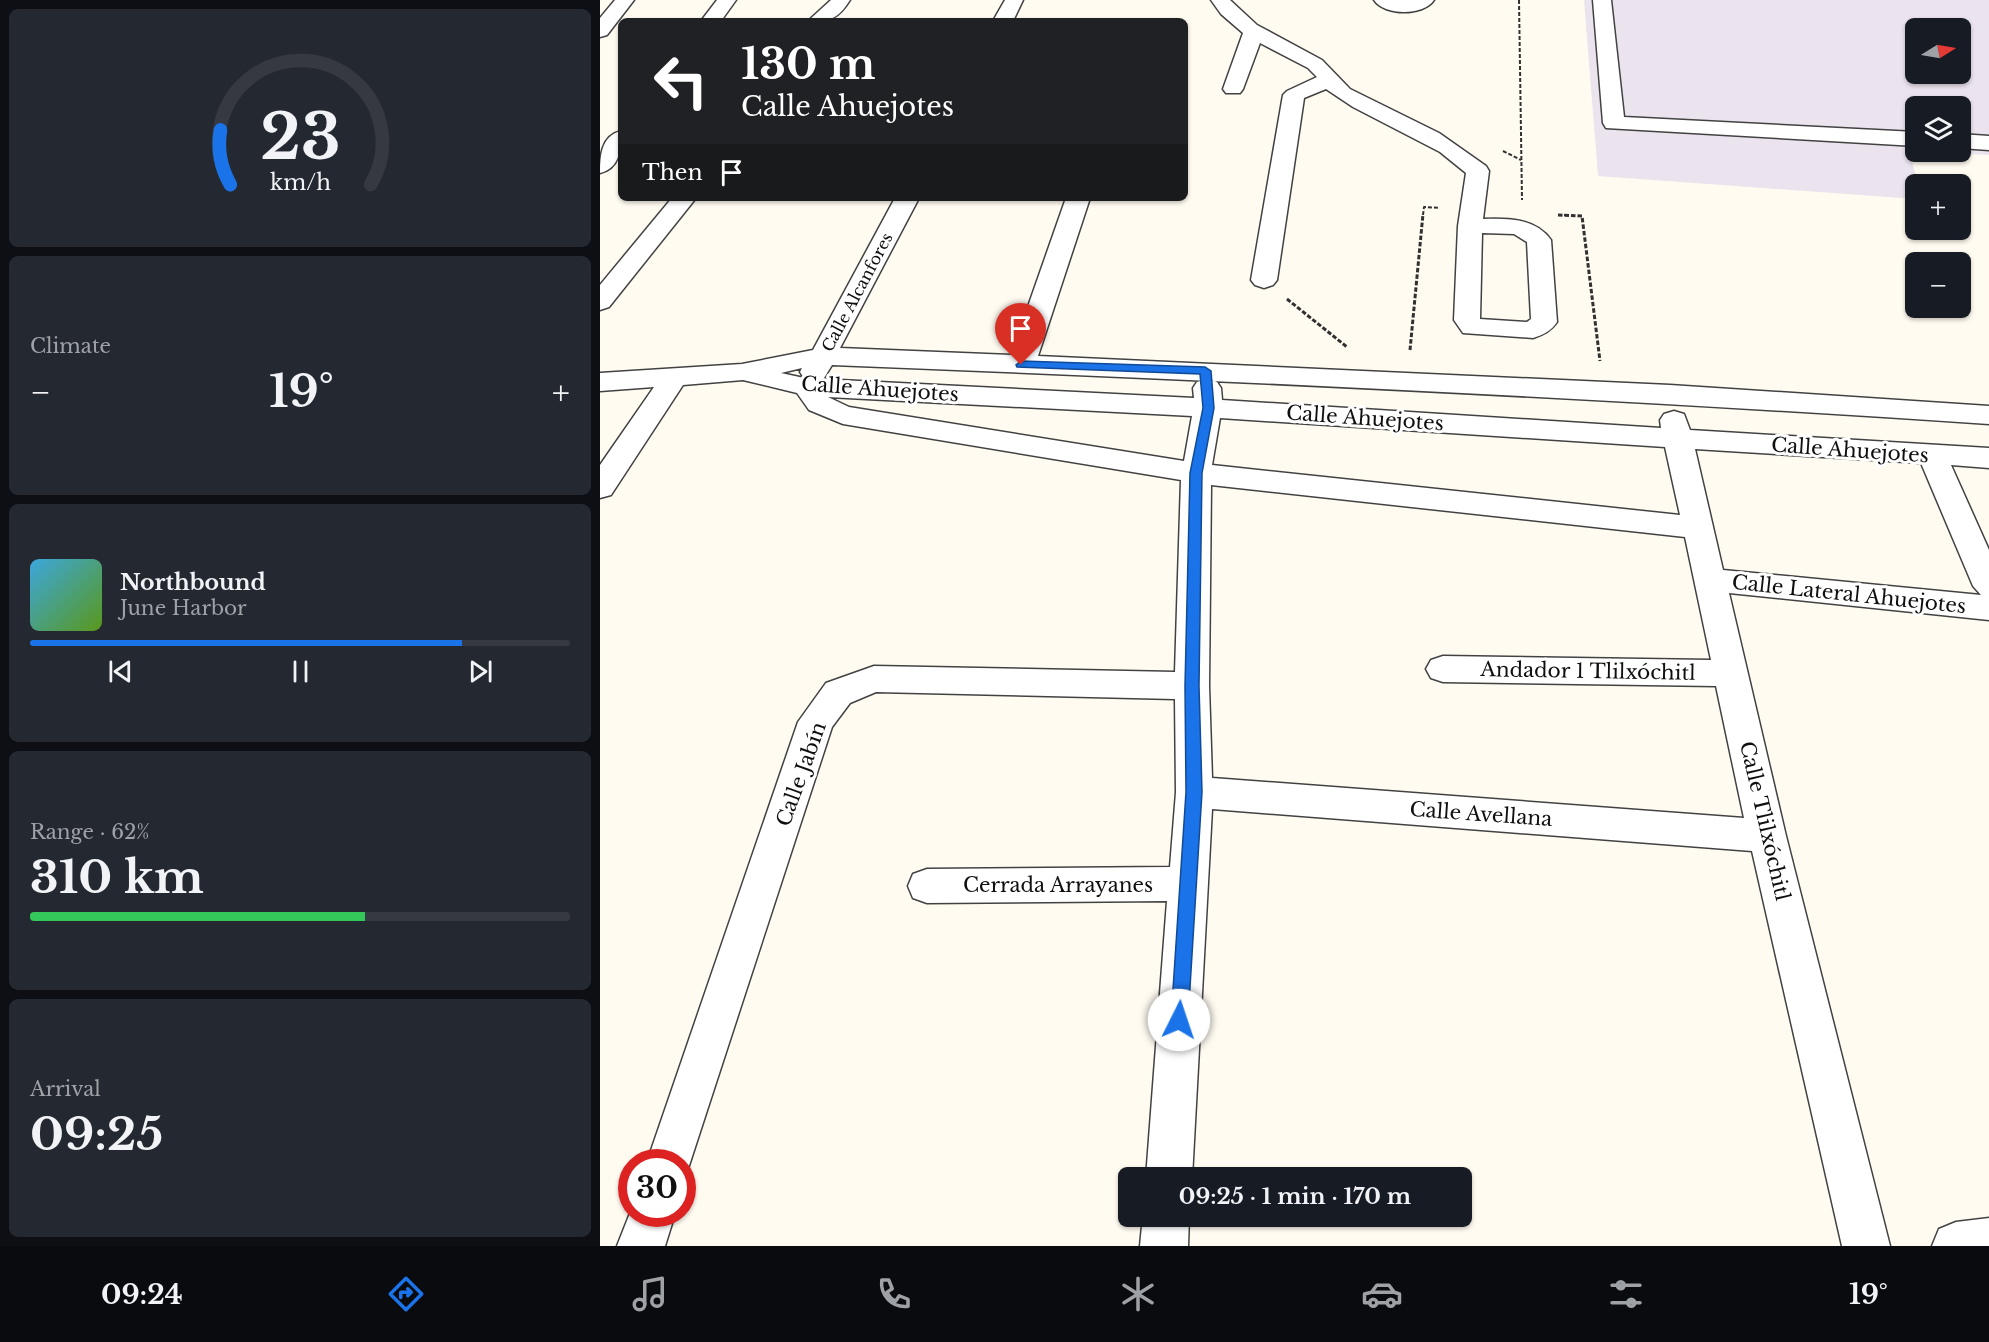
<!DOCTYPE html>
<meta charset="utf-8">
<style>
:root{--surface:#171b24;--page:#242831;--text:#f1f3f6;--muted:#9ea1a6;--line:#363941;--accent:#1a73e8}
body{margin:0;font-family:"Libre Baskerville",serif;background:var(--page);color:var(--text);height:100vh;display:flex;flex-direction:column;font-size:22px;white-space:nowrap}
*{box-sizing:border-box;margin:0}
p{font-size:20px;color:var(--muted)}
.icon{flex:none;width:33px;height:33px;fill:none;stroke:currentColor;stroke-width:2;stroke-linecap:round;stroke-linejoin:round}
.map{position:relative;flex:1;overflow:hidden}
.details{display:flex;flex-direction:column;gap:9px;padding:9px;background:#0d0f14;width:600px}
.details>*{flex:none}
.top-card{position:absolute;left:18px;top:18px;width:570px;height:183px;border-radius:9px;box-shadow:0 2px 4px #0004;background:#202124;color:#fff;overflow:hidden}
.needle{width:39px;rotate:79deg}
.buttons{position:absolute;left:1305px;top:18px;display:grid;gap:12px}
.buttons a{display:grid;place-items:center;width:66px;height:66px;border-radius:9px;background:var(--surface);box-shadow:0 2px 4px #0004;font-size:30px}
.speed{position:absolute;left:18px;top:1149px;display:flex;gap:12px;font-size:30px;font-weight:700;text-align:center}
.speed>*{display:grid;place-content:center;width:78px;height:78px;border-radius:50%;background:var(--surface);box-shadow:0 2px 4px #0004;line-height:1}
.speed .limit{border:9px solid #d22;background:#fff;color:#111}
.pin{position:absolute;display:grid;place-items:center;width:51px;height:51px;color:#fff;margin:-62px -26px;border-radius:50% 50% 50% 0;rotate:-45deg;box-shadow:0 0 6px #0007}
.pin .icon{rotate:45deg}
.me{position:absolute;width:66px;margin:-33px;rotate:4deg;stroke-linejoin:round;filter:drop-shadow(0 0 4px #0008)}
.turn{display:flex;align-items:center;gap:21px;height:126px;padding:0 24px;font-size:27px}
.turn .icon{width:78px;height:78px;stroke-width:2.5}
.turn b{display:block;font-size:42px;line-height:51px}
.then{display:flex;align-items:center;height:57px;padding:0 24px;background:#0003;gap:12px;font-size:22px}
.big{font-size:45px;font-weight:800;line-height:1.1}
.details .card{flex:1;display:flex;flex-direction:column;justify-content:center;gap:9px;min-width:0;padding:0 21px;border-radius:9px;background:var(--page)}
.details .dial{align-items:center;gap:0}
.dial svg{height:156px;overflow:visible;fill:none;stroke:var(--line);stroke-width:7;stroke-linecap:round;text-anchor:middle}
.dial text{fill:var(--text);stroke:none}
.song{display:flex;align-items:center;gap:18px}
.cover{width:72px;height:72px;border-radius:9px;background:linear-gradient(135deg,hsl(200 70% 55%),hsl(90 70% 35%))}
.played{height:6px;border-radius:3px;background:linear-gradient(90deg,var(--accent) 80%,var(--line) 80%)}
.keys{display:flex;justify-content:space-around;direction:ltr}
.heat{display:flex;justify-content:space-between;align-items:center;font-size:33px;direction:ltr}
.charge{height:9px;border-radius:4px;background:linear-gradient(90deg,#34c759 62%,var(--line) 0)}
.trip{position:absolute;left:518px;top:1167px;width:354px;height:60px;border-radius:9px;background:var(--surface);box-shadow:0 2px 4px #0004;font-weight:800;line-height:60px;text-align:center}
.tabs{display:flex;height:96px;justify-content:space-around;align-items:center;background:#090b0e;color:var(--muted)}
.tabs .icon{width:42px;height:42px}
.tabs .selected{color:var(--accent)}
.tabs b{font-size:27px;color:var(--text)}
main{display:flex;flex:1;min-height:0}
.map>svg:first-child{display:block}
.industrial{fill:#ebe3ee;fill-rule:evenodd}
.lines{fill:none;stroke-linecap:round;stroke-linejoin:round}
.minor-casing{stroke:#424242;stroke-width:3}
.path-far1{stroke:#313131;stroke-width:2;stroke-dasharray:4 2;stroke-linecap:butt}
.path{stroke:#313131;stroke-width:3;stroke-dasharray:4.5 2;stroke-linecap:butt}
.minor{fill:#fff;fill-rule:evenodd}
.route{fill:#1a73e8;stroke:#114b97;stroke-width:1.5}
.labels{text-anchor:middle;stroke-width:6;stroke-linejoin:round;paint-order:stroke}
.far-street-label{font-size:16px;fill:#0f0f0f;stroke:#fff}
.street-label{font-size:20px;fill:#0f0f0f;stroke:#fff}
</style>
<main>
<section class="details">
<div class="card dial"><svg viewBox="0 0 100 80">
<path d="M14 69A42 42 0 1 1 86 69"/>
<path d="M14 69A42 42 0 0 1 9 41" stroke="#1a73e8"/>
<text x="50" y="56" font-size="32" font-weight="700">23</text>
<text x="50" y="72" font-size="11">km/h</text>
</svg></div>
<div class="card"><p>Climate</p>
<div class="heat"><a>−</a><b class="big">19°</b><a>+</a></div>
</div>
<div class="card">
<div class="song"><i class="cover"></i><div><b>Northbound</b><p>June Harbor</p></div></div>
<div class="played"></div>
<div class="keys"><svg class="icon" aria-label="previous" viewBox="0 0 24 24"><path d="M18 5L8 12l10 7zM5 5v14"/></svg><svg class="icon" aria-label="pause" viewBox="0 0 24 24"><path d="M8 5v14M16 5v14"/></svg><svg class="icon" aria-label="next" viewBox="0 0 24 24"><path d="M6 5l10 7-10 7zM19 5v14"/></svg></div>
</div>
<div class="card"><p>Range · 62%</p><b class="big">310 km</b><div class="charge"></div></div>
<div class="card"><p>Arrival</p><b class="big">09:25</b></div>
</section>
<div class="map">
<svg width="1389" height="1246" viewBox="0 0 1389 1246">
<rect width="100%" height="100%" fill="#fffbf1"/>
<!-- industrial -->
<path class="industrial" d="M984,0H1389V155L1332,152H1360V106H1316L1315,150H1309L1318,184H1316L1315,199L998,176ZM1316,28H1360V74H1316Z"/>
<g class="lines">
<!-- minor casing -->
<g class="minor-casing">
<g id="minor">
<polygon points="15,0 34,0 7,35 0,37 0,18"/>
<polygon points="117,0 136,0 121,21 101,21"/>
<path d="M231,0H250C238,19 231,21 208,21Z"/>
<polygon points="405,0 423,0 413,21 393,21"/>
<path d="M611,0H630L657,25L722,60L750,89L839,133L886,166L889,171L883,219C907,218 936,218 951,240L957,322C951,331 943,335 933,338L863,333L854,320L858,226L866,173L840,152L753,107L726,89L704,98L677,280L673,285L664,288L655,285L651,280L683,95L687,91L717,77L708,68L660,43L643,89L640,93H626L623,89L643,33L621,14ZM882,233L914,234L927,242L931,319L927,322L880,319Z"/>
<path d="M774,0H834C824,16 784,16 774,0Z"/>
<polygon points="993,0 1011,0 1024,117 1316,132 1316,146 1006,128 1003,123"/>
<path d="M21,131C21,149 20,168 0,173C0,156 1,136 21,131Z"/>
<polygon points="1360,134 1389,136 1389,150 1360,148"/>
<polygon points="72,198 96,198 9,307 0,310 0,285"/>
<path d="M295,198H319L240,348L411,355L466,198H490L438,356L1070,385L1389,406V424C1003,398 617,380 232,365L224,378L220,379L594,398L593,388L597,382L607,379L617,382L621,388L622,400L1061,428L1060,420L1064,414L1074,411L1084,414L1090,430L1389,448V468L1351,465L1389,550V620L1129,593L1186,836L1290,1246H1242L1152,851L612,809L592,1178H546L567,901L327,903L313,898L308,886L313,874L327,869L570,867L576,792L575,699L276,692L250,703L232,727L85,1178L82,1179V1162H47L198,722L226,683L274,666L575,672L581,480L243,424L209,410L197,393L143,380L83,385L11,495L0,498V465L54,387L0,391V373L142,364L213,350ZM202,368L200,372L204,378L181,373ZM228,397L592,416L584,461L249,407ZM620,418L1065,447L1080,515L612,465ZM1095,449L1321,463L1373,586L1381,595L1123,570ZM611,485L1085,537L1111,660L843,656L831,660L826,669L831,678L843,682L1116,686L1144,818L612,778L609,686Z"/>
<polygon points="32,1208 32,1214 75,1214 65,1246 17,1246"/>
<polygon points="543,1216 589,1216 588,1246 540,1246"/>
<polygon points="1389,1218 1389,1246 1332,1246 1339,1229 1356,1222"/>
</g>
</g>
<!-- path-far1 -->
<g class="path-far1">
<polyline points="919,0 922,200"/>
<polyline points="903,151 921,160"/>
<polyline points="823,215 824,207 840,208"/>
<polyline points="958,215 969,215"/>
</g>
<!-- path -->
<g class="path">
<polyline points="958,215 982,216 1000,361"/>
<polyline points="687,299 747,347"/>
<polyline points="810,350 823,214"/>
</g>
<!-- minor -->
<use href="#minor" class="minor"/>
</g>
<!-- route -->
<polygon class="route" points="421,361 605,367 611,371 614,408 602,473 599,686 602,792 588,1020 586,1025 579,1028 573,1025 571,1020 586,792 585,686 590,473 603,408 600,374 417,367 416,365"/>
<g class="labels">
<!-- far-street labels -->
<g class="far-street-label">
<text transform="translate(257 292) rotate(-62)" y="6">Calle Alcanfores</text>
</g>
<!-- street labels -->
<g class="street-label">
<text transform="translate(280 389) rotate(4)" y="7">Calle Ahuejotes</text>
<text transform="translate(765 418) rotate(4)" y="7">Calle Ahuejotes</text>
<text transform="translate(1250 450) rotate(4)" y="7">Calle Ahuejotes</text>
<text transform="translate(1249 594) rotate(6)" y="7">Calle Lateral Ahuejotes</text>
<text transform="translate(988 671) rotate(1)" y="7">Andador 1 Tlilxóchitl</text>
<text transform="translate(201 774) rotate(-70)" y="7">Calle Jabín</text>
<text transform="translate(881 814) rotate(4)" y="7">Calle Avellana</text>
<text transform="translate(1165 821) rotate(77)" y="7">Calle Tlilxóchitl</text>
<text x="458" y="892">Cerrada Arrayanes</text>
</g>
</g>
</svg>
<div class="buttons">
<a><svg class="needle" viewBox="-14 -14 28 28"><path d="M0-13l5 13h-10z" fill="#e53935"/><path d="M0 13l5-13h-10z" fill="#9ea1a6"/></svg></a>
<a><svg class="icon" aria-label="layers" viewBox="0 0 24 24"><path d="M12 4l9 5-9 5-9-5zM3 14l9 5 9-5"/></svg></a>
<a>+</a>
<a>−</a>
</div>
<div class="speed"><div class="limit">30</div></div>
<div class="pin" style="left:421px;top:365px;background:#d93025"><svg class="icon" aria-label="arrive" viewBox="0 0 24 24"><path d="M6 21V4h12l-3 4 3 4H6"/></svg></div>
<svg class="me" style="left:579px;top:1020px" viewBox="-20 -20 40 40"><circle r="19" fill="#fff"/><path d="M0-13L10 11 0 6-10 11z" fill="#1a73e8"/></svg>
<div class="trip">09:25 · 1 min · 170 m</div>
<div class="top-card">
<div class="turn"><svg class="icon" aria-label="left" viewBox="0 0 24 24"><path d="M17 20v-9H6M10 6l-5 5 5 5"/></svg><div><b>130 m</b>Calle Ahuejotes</div></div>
<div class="then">Then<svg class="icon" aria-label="arrive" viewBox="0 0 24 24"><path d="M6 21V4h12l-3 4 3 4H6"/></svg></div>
</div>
</div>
</main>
<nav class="tabs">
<b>09:24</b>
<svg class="icon selected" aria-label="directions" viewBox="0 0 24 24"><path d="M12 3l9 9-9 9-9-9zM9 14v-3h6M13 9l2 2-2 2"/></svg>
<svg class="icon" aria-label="music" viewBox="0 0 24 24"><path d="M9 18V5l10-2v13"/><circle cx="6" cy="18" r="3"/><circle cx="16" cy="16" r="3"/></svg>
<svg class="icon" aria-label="phone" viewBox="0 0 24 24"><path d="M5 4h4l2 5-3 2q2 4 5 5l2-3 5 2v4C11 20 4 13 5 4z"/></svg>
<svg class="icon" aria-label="climate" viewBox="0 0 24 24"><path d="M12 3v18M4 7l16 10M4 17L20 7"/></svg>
<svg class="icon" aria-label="car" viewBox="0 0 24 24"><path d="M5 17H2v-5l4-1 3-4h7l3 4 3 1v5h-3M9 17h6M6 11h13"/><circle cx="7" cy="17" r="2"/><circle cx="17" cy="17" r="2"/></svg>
<svg class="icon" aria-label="filters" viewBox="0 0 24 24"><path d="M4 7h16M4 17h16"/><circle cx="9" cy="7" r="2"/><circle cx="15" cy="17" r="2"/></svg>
<b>19°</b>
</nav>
